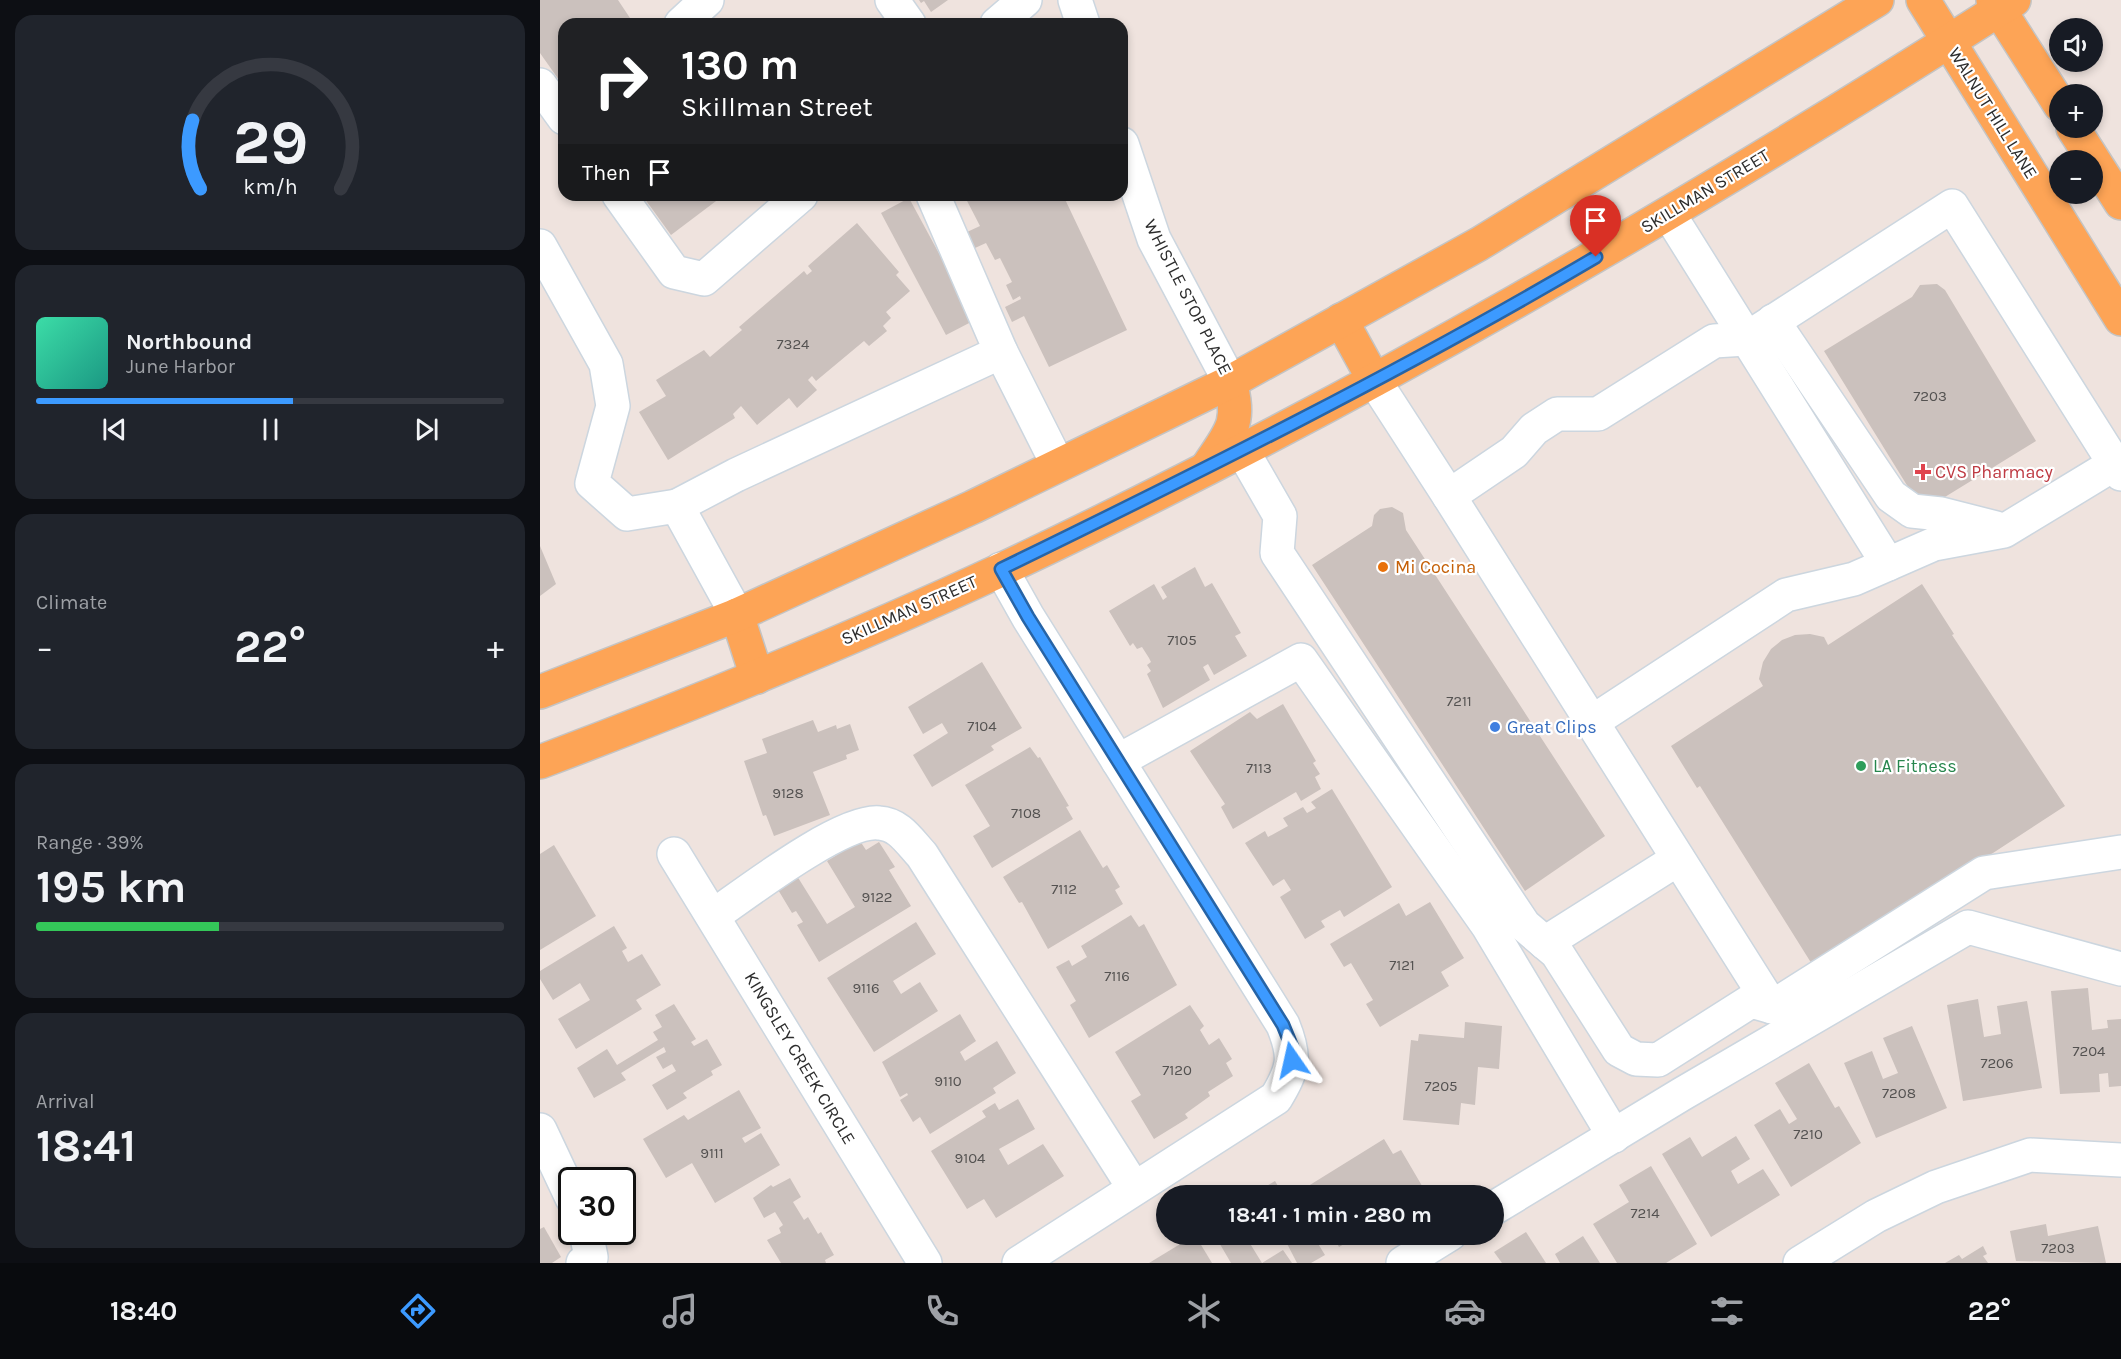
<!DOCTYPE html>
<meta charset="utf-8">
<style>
:root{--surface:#171b24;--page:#20242c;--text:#f1f3f6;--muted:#9ea1a6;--line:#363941;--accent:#3c9aff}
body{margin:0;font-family:Karla,sans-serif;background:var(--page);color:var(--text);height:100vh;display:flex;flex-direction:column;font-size:22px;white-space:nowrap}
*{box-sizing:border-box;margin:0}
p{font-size:20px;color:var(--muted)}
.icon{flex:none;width:33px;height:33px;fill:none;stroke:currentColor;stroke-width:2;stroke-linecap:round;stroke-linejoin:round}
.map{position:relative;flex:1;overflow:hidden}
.panel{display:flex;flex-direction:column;gap:15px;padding:15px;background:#0d0f14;width:540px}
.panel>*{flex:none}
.hud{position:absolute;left:18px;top:18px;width:570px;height:183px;border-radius:18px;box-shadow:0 3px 9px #0003;background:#202124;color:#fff;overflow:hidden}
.controls{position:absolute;left:1509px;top:18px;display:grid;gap:12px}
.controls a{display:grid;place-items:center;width:54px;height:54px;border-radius:50%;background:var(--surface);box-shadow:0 3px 9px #0003;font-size:30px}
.speed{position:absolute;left:18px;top:1167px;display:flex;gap:12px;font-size:30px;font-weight:700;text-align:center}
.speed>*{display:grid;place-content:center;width:78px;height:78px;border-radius:50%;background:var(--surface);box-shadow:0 3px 9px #0003;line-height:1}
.speed .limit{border:3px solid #111;border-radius:9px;background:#fff;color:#111}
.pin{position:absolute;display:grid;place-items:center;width:51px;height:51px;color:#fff;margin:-62px -26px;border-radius:50% 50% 50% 0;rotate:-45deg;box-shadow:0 0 6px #0007}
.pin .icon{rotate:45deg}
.me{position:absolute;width:66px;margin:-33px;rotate:349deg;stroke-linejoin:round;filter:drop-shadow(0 0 4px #0008)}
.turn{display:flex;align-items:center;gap:21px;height:126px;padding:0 24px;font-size:27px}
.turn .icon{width:78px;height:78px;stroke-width:2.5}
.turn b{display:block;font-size:42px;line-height:51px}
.then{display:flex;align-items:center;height:57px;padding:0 24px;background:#0003;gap:12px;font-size:22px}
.big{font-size:45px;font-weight:700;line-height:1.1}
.panel .tile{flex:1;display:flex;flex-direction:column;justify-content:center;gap:9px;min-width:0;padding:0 21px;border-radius:18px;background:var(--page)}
.panel .dial{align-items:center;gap:0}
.dial svg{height:156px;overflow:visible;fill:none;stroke:var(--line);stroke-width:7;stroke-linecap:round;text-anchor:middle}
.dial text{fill:var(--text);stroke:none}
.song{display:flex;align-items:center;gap:18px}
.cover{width:72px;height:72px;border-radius:9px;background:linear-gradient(135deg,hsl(160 70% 55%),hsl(170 70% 35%))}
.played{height:6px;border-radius:3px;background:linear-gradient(90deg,var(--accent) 55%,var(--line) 55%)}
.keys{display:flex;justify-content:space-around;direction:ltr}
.heat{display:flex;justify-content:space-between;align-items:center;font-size:33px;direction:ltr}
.charge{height:9px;border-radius:4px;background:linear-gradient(90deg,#34c759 39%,var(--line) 0)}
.trip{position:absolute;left:616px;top:1185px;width:348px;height:60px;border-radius:30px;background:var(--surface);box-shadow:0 3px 9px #0003;font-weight:700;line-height:60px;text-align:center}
.tabs{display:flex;height:96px;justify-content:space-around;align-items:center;background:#090b0e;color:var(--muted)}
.tabs .icon{width:42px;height:42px}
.tabs .current{color:var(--accent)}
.tabs b{font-size:27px;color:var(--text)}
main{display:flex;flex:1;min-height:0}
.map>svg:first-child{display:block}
.building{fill:#cbc1bd}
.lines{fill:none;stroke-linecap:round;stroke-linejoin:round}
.minor-casing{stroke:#ccd6df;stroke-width:36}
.major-casing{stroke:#c4c4c4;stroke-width:36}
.minor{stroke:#fff;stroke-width:33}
.major{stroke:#fda456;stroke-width:33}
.route-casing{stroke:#2764a6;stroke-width:15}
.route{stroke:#3c9aff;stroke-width:10}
.health-dot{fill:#e0444e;stroke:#fff;stroke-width:2}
.food-dot{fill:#e8710a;stroke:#fff;stroke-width:2}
.shop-dot{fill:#3f7fe0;stroke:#fff;stroke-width:2}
.leisure-dot{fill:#2e9e5b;stroke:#fff;stroke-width:2}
.labels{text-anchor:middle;stroke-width:4.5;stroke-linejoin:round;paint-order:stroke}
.number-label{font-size:15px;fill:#545251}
.street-label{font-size:18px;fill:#2d2d2d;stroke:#fff}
.health-label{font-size:18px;fill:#be3a42;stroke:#fff;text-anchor:start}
.food-label{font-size:18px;fill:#c56008;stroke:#fff;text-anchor:start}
.shop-label{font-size:18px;fill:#366cbe;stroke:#fff;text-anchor:start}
.leisure-label{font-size:18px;fill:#27864d;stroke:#fff;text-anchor:start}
</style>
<main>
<section class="panel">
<div class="tile dial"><svg viewBox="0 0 100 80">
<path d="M14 69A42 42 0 1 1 86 69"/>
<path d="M14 69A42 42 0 0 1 10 34" stroke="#3c9aff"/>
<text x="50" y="56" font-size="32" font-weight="700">29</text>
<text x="50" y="72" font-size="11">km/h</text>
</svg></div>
<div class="tile">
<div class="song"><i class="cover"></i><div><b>Northbound</b><p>June Harbor</p></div></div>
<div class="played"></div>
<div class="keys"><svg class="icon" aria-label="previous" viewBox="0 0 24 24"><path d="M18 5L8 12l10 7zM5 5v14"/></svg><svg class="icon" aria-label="pause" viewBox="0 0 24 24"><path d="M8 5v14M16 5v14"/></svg><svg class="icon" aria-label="next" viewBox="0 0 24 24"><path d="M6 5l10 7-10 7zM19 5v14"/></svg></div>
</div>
<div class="tile"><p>Climate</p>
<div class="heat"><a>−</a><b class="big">22°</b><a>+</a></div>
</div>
<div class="tile"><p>Range · 39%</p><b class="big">195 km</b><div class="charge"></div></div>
<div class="tile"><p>Arrival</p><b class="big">18:41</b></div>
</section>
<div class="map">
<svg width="1581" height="1263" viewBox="0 0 1581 1263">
<rect width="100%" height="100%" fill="#efe3de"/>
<!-- building -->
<g class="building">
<polygon points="0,0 78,0 94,24 24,24 24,87 0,53"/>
<polygon points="379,0 408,0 391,12 384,1 381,3"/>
<polygon points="102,195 184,195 131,235"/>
<polygon points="424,195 523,195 587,330 509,367 484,316 472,322 465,307 481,299 480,296 473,300 466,285 472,282 460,258 455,260 446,243 435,248 427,232 440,226"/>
<polygon points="369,198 435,320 406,335 341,213"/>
<polygon points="317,223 359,272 356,275 370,291 346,312 351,318 343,326 347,331 329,346 324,341 276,381 272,376 268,380 277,390 257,408 249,398 217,425 201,406 193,414 195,418 128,460 99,412 126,396 116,380 164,350 170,357 202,330 199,327 264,271 267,275 272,271 268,266"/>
<polygon points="1397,284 1405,290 1496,441 1400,500 1373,495 1284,351 1372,297 1380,285"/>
<polygon points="852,507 863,513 866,530 1065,836 985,891 772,565 832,526 834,515 840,509"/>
<polygon points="0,546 16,584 0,596"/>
<polygon points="655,567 665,587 672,583 701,633 695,636 707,656 674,675 668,664 663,667 670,680 623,708 607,674 611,671 607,665 611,662 609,658 602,647 597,649 593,643 590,646 569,611 614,584 623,600 627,597 621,587"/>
<polygon points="1382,584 1414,634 1412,635 1525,806 1275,969 1160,786 1157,788 1131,746 1223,686 1219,679 1223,662 1231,649 1242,640 1255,635 1270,634 1284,637 1288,645"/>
<polygon points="442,662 482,728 451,746 454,750 392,787 373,755 408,733 402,723 383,734 368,707"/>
<polygon points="743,704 776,761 773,763 780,774 775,777 781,789 761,801 756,792 693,829 681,807 685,804 650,751 710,712 717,719"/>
<polygon points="273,720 278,732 296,725 297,729 310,724 319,750 306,755 307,759 273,772 290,815 234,836 226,815 223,816 204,761 227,753 222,739"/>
<polygon points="490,747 498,758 500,757 529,806 526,807 533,819 452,868 433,836 450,826 425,785"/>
<polygon points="792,789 852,887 804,917 800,910 781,921 785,927 765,939 740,897 751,890 744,879 733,886 705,843 725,831 728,837 748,826 743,818 763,807 767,813 776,808 771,802"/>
<polygon points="540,830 563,868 567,865 580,887 575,890 583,904 508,949 482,902 479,903 463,877"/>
<polygon points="320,841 326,850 339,842 355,867 349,870 371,906 279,962 257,925 263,922 256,911 252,913 237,888 257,876 287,924 315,907 287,861"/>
<polygon points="14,845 56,916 0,950 0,854"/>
<polygon points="890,902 924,958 901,972 909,986 840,1027 826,1004 833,1000 824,985 811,963 804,967 790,944 859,903 866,916"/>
<polygon points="591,915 599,927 604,924 637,985 549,1038 530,1005 536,1001 516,967 529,960 532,966 547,957 541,946"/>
<polygon points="376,922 396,954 353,981 361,994 380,982 398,1011 334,1052 287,978"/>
<polygon points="74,926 87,948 82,951 88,962 102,954 121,985 96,1000 102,1009 36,1049 18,1019 50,1000 40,983 13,1000 0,979 0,971"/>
<polygon points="1548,988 1552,1030 1568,1028 1567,1020 1581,1019 1581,1086 1569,1087 1568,1073 1559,1074 1560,1092 1520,1094 1511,991"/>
<polygon points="1438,999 1444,1037 1461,1034 1457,1006 1487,1001 1502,1088 1423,1101 1407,1005"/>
<polygon points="134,1004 156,1039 151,1042 154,1046 167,1039 182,1065 171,1071 173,1075 143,1093 147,1098 127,1110 112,1085 136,1071 132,1064 123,1069 116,1057 126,1052 124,1047 81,1073 86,1080 54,1098 37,1068 67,1049 77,1065 118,1040 113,1032 122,1027 115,1015"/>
<polygon points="650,1005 664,1026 660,1030 669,1045 679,1038 692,1059 686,1063 693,1076 668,1092 670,1096 645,1114 648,1118 614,1139 591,1101 601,1095 575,1052"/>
<polygon points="420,1014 436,1041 420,1052 425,1061 457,1041 476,1073 453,1088 456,1093 390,1134 380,1117 373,1122 360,1100 368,1095 367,1093 360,1097 342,1062"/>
<polygon points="925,1022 962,1026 959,1069 938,1067 935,1105 921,1103 919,1125 863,1120 871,1040 878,1041 879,1034 924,1038"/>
<polygon points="1372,1026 1407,1108 1336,1138 1304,1063 1332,1051 1343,1079 1358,1073 1343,1038"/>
<polygon points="1269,1063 1295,1108 1299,1106 1321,1143 1251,1187 1214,1125 1240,1109 1249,1124 1257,1119 1235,1083"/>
<polygon points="199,1090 221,1128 202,1138 205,1143 221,1133 240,1165 175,1203 152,1163 126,1178 103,1139 144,1115 148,1120"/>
<polygon points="478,1099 495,1129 459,1149 468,1165 503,1144 524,1176 456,1218 444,1199 427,1209 391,1151 446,1117 442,1111 455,1103 459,1110"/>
<polygon points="1196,1136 1210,1159 1191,1171 1198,1184 1223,1169 1240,1195 1171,1237 1122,1154 1150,1137 1162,1157"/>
<polygon points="844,1139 853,1154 861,1150 888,1196 769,1196 765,1188"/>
<polygon points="1111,1166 1157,1244 1126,1263 1077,1263 1053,1224 1089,1202 1079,1185"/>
<polygon points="250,1178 261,1197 253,1202 264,1220 268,1217 278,1234 281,1232 294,1255 285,1260 286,1263 241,1263 227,1240 241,1233 239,1228 243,1225 235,1212 224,1218 213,1198 231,1185 233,1187"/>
<polygon points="735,1181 744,1196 710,1196"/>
<polygon points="1506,1224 1508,1236 1558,1226 1566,1263 1476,1261 1470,1231"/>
<polygon points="4,1227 21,1257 12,1263 0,1263 0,1229"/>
<polygon points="986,1232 1006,1263 962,1263 954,1252"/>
<polygon points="674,1234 711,1234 706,1237 722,1263 743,1250 752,1263 691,1263"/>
<polygon points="742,1234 772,1234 785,1255 771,1263 757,1263"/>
<polygon points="792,1234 821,1234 799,1247"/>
<polygon points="655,1235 672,1263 609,1263"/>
<polygon points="1043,1236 1060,1263 1020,1263 1015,1254"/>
<polygon points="1443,1246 1447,1254 1443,1256 1448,1263 1405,1263 1419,1255 1422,1259"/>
</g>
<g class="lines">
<!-- minor casing -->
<g class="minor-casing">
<g id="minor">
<polyline points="352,0 369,24"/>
<polyline points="535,0 543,24"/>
<polyline points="141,24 167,0"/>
<polyline points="457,24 485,0"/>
<polyline points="0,85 24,118"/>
<polyline points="582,144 614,239 690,382"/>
<polyline points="79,195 134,272 164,279 261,195"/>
<polyline points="1129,214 1348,564"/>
<polyline points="0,246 66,364 73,406 52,483 87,514 137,506 197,615"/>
<polyline points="1233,321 1351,496 1372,511 1401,514 1456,528"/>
<polyline points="461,352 518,465"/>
<polyline points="834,380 909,496 974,452 994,429 1017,414 1058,414 1174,341 1206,339 1412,206 1581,474"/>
<polyline points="702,450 740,516 737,553 984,925 1017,953 1079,1050 1096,1059 1118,1060 1211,1001 1232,1007 1444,873 1581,852"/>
<polyline points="909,496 1232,1007"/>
<polyline points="137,506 196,475 461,352 393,195"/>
<path d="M461,569L488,617L743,1025C756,1057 754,1068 736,1098L479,1263"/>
<polyline points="1052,722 1246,595 1314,579 1394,544 1464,531 1581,460"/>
<polyline points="578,761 761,660 948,926 1074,1136"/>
<polyline points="134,854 385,1263"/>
<path d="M173,916C205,894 302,819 339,823C359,824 369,841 382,855L594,1188"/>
<polyline points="1005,943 1138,859"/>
<polyline points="0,1130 32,1198"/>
<polyline points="954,1208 1142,1094 1428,927 1581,969"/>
<polyline points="43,1263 51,1257 46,1232"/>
<polyline points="863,1263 910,1234"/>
<polyline points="1260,1263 1336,1216 1396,1187 1490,1155 1581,1160"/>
</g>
</g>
<!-- major casing -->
<g class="major-casing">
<g id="major">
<polyline points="1383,0 1581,319"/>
<polyline points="1453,0 1520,105"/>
<polyline points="1533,128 1581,203"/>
<polyline points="801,320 834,380"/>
<path d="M668,466C690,433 702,423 690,382"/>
<polyline points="197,615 217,677"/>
<polyline points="0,692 197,615 433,507 690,382 939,244 1337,0"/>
<path d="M0,762C156,703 311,640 463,569C813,404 1148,208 1474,0"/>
</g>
</g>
<!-- minor -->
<use href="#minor" class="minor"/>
<!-- major -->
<use href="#major" class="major"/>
</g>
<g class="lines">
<!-- route casing -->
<g class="route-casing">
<path id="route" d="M752,1060V1047L743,1025L488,617L461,569C662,471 863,371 1056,257"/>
</g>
<!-- route -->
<use href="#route" class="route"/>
</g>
<!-- markers -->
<path class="health-dot" d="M1380 463h6v6h6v6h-6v6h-6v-6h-6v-6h6z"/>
<circle class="food-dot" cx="843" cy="567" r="6"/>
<circle class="shop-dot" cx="955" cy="727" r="6"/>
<circle class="leisure-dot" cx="1321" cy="766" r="6"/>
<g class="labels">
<!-- number labels -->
<g class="number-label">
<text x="253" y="349">7324</text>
<text x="1390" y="401">7203</text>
<text x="642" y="645">7105</text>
<text x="919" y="706">7211</text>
<text x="442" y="731">7104</text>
<text x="719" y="773">7113</text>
<text x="248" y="798">9128</text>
<text x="486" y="818">7108</text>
<text x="524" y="894">7112</text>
<text x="337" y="902">9122</text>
<text x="862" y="970">7121</text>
<text x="577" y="981">7116</text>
<text x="326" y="993">9116</text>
<text x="1549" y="1056">7204</text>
<text x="1457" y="1068">7206</text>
<text x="637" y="1075">7120</text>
<text x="408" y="1086">9110</text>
<text x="901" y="1091">7205</text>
<text x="1359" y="1098">7208</text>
<text x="1268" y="1139">7210</text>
<text x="172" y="1158">9111</text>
<text x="430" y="1163">9104</text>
<text x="1105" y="1218">7214</text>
<text x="1518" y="1253">7203</text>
</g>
<!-- street labels -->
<g class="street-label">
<text transform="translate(1453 113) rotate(58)" y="6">WALNUT HILL LANE</text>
<text transform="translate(1165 191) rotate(-31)" y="6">SKILLMAN STREET</text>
<text transform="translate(648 297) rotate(63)" y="6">WHISTLE STOP PLACE</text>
<text transform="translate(369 610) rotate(-24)" y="6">SKILLMAN STREET</text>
<text transform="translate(260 1058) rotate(59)" y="6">KINGSLEY CREEK CIRCLE</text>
</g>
<!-- health labels -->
<g class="health-label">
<text x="1395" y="478">CVS Pharmacy</text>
</g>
<!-- food labels -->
<g class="food-label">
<text x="855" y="573">Mi Cocina</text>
</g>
<!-- shop labels -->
<g class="shop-label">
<text x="967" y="733">Great Clips</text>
</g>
<!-- leisure labels -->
<g class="leisure-label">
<text x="1333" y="772">LA Fitness</text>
</g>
</g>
</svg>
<div class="controls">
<a><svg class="icon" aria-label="sound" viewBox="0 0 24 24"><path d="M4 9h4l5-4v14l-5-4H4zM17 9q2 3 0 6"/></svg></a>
<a>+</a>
<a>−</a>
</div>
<div class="speed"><div class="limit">30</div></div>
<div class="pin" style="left:1056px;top:257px;background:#d93025"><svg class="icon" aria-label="arrive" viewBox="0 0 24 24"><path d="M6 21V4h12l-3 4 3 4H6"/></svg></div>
<svg class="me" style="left:752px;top:1060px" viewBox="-20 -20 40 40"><path d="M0-17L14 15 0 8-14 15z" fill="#3c9aff" stroke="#fff" stroke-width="4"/></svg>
<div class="trip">18:41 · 1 min · 280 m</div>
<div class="hud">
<div class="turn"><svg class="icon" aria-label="right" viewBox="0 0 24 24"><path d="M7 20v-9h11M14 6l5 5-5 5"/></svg><div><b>130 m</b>Skillman Street</div></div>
<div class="then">Then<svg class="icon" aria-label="arrive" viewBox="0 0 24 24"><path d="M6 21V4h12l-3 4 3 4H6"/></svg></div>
</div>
</div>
</main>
<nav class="tabs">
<b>18:40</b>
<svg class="icon current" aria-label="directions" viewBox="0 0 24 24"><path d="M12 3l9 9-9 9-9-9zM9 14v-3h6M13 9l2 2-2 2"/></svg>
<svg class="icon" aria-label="music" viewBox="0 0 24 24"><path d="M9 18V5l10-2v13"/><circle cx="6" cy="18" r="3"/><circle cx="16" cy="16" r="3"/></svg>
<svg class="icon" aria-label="phone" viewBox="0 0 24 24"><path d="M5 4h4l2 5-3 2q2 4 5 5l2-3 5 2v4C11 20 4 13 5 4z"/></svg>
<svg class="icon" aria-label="climate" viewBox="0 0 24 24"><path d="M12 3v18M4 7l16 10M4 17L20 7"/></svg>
<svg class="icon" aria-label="car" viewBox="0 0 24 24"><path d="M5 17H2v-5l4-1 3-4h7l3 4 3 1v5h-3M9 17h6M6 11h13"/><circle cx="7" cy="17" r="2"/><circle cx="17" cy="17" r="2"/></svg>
<svg class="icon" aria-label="filters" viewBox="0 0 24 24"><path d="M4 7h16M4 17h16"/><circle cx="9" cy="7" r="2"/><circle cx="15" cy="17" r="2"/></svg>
<b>22°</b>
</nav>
